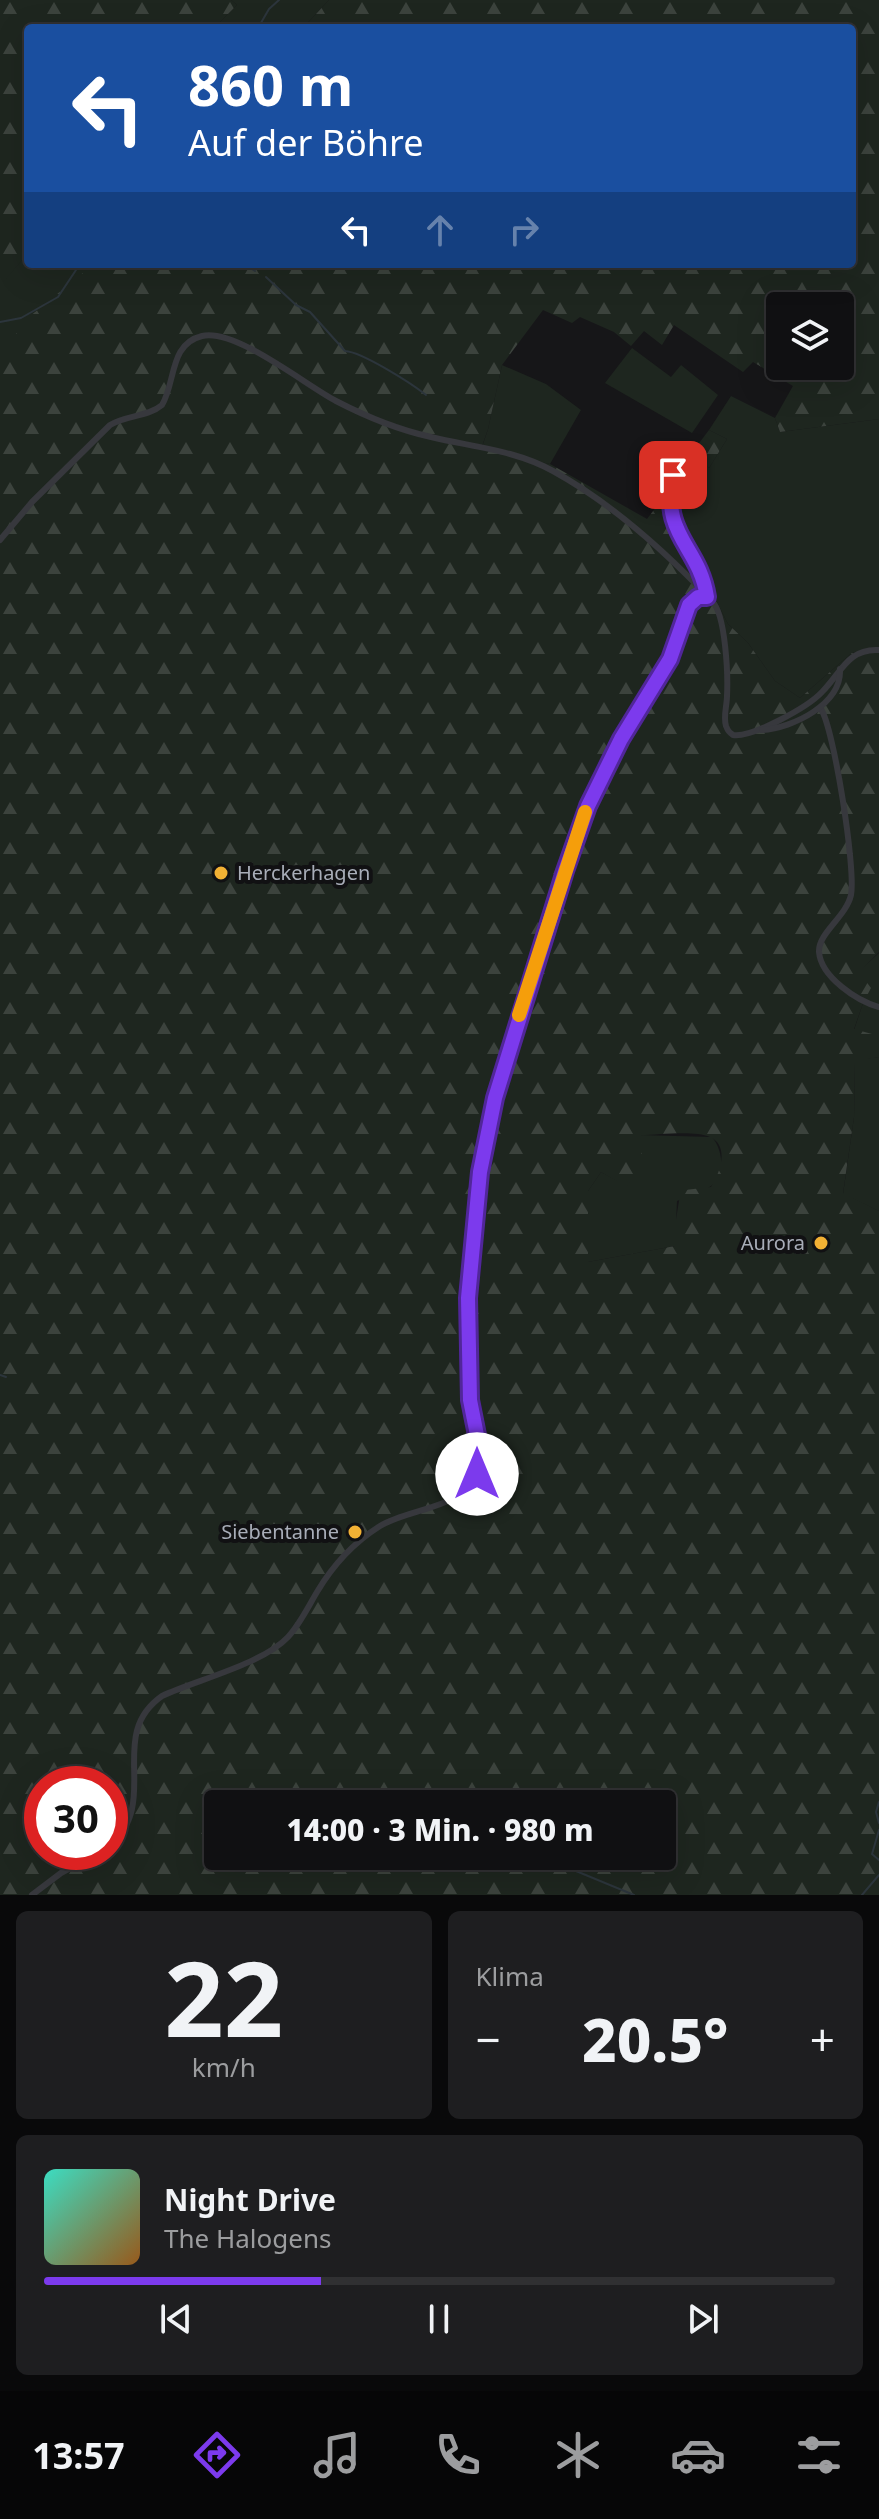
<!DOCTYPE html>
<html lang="de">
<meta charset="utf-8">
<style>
:root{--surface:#101012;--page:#1e1e20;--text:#f1f3f6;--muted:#9c9d9f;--line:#303032;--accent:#7c3aed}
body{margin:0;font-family:"Noto Sans",sans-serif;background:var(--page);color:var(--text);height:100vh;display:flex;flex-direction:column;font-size:30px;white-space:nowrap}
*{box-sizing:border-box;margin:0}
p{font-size:26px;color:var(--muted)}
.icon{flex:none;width:44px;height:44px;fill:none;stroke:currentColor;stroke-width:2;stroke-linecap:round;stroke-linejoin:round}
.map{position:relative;height:1895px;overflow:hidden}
.side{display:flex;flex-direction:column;gap:16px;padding:16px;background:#09090a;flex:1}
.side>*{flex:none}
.guide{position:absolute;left:24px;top:24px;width:832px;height:244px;border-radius:8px;box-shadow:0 8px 32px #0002,0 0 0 2px var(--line);background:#1a4fa0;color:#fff;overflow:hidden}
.buttons{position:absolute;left:766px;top:292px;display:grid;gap:16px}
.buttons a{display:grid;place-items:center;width:88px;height:88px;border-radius:8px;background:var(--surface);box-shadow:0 8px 32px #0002,0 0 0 2px var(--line);font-size:40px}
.speed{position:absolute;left:24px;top:1766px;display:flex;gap:16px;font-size:40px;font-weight:700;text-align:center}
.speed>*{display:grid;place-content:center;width:104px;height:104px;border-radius:50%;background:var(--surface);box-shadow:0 8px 32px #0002,0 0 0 2px var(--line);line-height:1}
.speed .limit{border:12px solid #d22;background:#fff;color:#111}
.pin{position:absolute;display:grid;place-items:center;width:68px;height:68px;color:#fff;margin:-34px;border-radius:16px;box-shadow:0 4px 12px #0006}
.me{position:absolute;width:88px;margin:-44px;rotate:0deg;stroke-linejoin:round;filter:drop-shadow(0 0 6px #0008)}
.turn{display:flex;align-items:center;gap:28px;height:168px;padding:0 32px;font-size:36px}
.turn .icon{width:104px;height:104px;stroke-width:2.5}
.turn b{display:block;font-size:56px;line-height:68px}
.lanes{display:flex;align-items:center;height:76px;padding:0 32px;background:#0003;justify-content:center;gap:40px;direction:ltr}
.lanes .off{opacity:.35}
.big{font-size:60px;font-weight:800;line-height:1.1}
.side .widget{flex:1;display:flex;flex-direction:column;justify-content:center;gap:12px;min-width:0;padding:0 28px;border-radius:12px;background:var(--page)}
.side .dial{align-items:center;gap:0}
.dial b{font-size:104px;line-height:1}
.song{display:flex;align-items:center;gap:24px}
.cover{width:96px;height:96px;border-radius:12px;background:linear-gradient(135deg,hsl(170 70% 55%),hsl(30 70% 35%))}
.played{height:8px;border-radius:4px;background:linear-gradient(90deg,var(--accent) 35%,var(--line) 35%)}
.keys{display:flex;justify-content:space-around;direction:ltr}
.heat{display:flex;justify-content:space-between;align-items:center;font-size:44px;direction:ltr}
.side .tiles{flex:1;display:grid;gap:16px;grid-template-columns:1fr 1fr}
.widget:last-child{grid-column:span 2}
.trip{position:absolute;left:204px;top:1790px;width:472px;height:80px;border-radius:8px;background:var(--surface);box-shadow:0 8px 32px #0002,0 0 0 2px var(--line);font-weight:800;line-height:80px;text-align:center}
.dock{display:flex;height:128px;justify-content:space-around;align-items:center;background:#060607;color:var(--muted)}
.dock .icon{width:56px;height:56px}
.dock .on{color:var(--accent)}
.dock b{font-size:36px;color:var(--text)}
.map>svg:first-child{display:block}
.green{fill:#1e261f}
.forest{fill:url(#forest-firs);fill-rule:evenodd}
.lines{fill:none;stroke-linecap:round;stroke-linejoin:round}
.stream{stroke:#2c353c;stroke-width:2}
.minor{stroke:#37383d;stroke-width:6}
.route-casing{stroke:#51269a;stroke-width:20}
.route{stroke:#7c3aed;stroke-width:14}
.slow{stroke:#f59e0b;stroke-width:14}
.poi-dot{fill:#f2b134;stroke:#111113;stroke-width:3}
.labels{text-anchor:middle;stroke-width:8;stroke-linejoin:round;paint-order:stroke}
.poi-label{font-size:20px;fill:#a8adb8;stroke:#111113;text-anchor:end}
</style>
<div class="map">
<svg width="879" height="1895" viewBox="0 0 879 1895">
<defs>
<pattern id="forest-firs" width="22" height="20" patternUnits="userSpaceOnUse" patternTransform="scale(2)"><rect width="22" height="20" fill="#1e261f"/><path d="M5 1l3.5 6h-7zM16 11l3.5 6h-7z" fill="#3c433d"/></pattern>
</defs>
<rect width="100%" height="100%" fill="#161618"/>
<!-- green -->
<g class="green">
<polygon points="231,0 329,0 303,28 214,28 237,5"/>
<polygon points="28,253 28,264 100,264 0,362 0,285"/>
<polygon points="632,348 671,377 681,365 718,395 692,433 605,383"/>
<polygon points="502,365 546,384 581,410 550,464 481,450 488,429"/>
<polygon points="731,396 775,418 780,432 879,419 879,656 863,656 853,652 800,698 775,681 748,643 728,624 681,532 668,491 691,454 709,468 727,439 709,430"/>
<polygon points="879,953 879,1037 854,1030 863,1003 858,972"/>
<polygon points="879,1057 879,1211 843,1194 854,1117 855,1060"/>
<path d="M640,1135L712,1137C724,1151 726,1178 708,1188C698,1193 687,1197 677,1201L675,1246L588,1262V1191L601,1172L627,1186L641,1163Z"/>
</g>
<!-- forest -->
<g class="forest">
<polygon points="0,0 231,0 237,5 214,28 28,28 28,253 0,286"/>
<path d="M329,0H879V419L780,432L775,418L793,386L753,362L743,372L674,325L662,345L644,331L631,346L614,332L580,317L572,323L543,310L502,365L488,429L481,449L550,464L647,519L668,491L681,532L728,624L748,643L775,681L800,698L853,652L863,656H879V952L859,972L871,988L863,1003L854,1029L879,1036V1057L855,1061L854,1117L843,1193L879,1211V1895H0V355L29,317L94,264H852V28H303ZM780,306H840V366H780ZM641,1135C658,1135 695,1130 710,1137C730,1146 720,1173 711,1187L685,1190L680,1195L675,1226V1246L588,1262V1191L601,1172L627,1187L642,1163ZM42,1784H110V1852H42ZM218,1804H662V1856H218Z"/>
<polygon points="709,430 727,439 709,468 691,454"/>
</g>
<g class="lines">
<!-- stream -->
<g class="stream">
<polyline points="258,28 269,9 279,0"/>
<polyline points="244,264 255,271"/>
<path d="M266,277L296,305L310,312L345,351C362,352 411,383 426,395"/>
<polyline points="0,322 21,318 58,297 80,264"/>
<polyline points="0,1375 6,1377"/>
<polyline points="879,1802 876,1812 879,1823"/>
<polyline points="879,1830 872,1854 879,1860"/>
<polyline points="533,1866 576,1871 634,1895"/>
<polyline points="862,1895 879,1875"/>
</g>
<!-- minor -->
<g class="minor">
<path d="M677,467C652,521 699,547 707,594"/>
<path d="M0,540L32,502L110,425C126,415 148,417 162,405C176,382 169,344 202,336C235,328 304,384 336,401C365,416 399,430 431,437C473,447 515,450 553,471C613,504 666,552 712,601C726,615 728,676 727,696C727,705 723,717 726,726C728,731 729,732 733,735C752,738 808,707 822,692C841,673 848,648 879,650"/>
<path d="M821,709C834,729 856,869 851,895C846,917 818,933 819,952C821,977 857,1001 879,1007"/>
<path d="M762,730C793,728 842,704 840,669"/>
<path d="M110,1846C162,1800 105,1736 162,1696C196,1680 263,1664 288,1637C300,1624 308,1607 317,1592C333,1565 353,1543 380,1526C410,1508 462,1509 477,1474C486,1455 476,1435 473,1416C462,1366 466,1313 470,1263C477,1154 507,1056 540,952C558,893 573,833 601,777C620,739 645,705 666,668C676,650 682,607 698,597H707"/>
<polyline points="32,1895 61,1873 100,1852"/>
</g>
</g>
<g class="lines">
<!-- route casing -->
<g class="route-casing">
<path id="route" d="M477,1474L481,1455L470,1400L468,1298L480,1172L495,1098L565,871L588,806L621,739L670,659L689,605L698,597H707C699,545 661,537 673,475"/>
</g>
<!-- route -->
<use href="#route" class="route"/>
<!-- slow -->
<polyline class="slow" points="519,1015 585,812"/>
</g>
<!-- markers -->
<g class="poi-dot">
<circle cx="221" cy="873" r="8"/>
<circle cx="821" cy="1243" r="8"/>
<circle cx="355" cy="1532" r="8"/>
</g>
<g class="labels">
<!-- poi labels -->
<g class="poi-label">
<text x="237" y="880" text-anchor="start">Herckerhagen</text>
<text x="805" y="1250">Aurora</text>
<text x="339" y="1539">Siebentanne</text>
</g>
</g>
</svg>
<div class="buttons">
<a><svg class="icon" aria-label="layers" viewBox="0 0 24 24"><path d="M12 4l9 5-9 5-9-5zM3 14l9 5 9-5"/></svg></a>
</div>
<div class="speed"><div class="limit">30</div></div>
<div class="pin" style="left:673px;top:475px;background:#d93025"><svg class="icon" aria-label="arrive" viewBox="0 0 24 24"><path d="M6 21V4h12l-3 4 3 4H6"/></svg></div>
<svg class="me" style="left:477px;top:1474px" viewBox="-20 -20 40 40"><circle r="19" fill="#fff"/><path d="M0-13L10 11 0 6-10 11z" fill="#7c3aed"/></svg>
<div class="trip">14:00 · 3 Min. · 980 m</div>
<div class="guide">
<div class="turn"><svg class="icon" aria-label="left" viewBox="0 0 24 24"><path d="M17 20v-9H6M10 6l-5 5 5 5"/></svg><div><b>860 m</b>Auf der Böhre</div></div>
<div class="lanes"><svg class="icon" aria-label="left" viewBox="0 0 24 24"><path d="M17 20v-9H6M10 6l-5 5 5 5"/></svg><svg class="icon off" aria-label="ahead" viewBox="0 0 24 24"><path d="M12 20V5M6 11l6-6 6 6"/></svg><svg class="icon off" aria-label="right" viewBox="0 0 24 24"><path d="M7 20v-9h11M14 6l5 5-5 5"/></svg></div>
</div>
</div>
<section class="side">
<div class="tiles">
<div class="widget dial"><b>22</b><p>km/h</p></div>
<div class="widget"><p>Klima</p>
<div class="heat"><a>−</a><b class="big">20.5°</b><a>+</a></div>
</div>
<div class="widget">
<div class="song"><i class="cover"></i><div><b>Night Drive</b><p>The Halogens</p></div></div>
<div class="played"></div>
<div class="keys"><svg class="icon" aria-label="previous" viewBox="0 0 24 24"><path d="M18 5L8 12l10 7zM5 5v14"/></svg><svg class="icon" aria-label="pause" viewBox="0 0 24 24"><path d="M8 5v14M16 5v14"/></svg><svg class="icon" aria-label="next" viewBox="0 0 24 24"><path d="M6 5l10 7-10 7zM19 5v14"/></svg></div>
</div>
</div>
</section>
<nav class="dock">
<b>13:57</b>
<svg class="icon on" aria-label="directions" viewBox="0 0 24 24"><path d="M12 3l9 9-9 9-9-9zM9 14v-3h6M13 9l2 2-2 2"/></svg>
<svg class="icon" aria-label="music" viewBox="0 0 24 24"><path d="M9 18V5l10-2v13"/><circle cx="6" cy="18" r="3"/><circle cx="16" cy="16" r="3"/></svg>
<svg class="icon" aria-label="phone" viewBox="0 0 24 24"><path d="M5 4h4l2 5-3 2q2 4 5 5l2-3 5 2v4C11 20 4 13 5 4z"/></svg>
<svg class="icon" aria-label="climate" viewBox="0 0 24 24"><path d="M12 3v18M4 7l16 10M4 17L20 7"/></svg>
<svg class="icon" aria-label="car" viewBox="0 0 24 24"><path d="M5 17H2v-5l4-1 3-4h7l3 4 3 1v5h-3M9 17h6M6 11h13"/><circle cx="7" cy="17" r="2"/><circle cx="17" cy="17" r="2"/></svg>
<svg class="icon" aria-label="filters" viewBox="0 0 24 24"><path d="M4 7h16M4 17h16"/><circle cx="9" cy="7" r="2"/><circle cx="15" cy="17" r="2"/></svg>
</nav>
